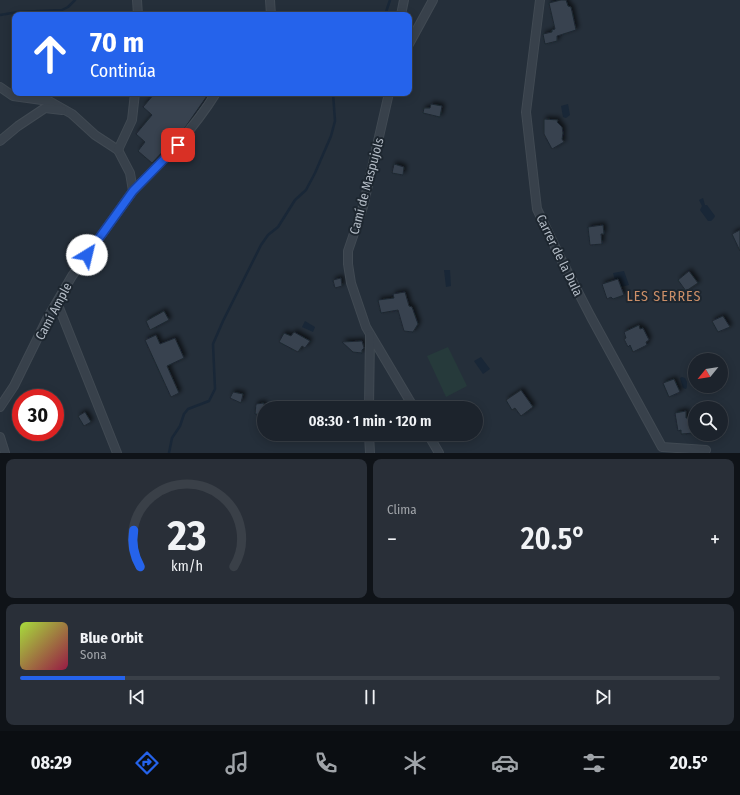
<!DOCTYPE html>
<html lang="es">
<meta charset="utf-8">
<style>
:root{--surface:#1c232c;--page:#292f38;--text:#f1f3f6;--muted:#a0a4a9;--line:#3a4048;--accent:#2563eb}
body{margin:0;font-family:"Fira Sans Condensed",sans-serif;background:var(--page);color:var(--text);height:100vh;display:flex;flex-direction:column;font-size:15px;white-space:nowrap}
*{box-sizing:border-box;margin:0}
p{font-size:13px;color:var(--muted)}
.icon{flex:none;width:22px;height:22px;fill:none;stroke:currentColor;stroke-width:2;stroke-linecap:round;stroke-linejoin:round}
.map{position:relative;height:453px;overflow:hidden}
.side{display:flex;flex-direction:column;gap:6px;padding:6px;background:#0f1318;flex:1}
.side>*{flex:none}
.banner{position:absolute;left:12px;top:12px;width:400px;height:84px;border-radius:8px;box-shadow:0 2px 10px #0003,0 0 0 1px var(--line);background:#2563eb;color:#fff;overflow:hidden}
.needle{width:26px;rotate:240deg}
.tools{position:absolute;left:688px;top:353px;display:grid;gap:8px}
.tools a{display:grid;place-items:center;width:40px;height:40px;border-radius:50%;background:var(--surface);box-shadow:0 2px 10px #0003,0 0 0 1px var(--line);font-size:20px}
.speed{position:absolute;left:12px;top:389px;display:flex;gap:8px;font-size:20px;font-weight:700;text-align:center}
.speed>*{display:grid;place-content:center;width:52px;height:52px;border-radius:50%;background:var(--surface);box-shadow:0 2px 10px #0003,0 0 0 1px var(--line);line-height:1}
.speed .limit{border:6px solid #d22;background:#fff;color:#111}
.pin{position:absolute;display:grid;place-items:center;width:34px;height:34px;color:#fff;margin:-17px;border-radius:8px;box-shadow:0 2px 6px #0006}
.me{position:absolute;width:44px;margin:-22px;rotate:36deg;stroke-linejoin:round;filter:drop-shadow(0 0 3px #0008)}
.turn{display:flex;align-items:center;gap:14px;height:84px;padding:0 12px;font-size:18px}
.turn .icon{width:52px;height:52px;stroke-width:2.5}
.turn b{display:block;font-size:28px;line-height:34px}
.big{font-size:30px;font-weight:600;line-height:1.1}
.side .tile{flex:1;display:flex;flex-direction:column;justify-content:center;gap:6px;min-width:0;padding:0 14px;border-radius:8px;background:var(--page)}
.side .dial{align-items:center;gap:0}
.dial svg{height:104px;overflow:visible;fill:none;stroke:var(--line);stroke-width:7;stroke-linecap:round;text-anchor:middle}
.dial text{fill:var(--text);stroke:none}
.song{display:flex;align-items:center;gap:12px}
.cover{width:48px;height:48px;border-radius:6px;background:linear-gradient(135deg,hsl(80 70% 55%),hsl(340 70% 35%))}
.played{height:4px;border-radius:2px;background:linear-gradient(90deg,var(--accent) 15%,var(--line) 15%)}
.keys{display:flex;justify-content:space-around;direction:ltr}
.heat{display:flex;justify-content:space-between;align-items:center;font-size:22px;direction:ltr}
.side .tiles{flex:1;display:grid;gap:6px;grid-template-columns:1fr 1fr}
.tile:last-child{grid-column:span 2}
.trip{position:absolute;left:257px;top:401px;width:226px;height:40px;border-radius:20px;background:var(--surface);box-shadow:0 2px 10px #0003,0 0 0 1px var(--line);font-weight:600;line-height:40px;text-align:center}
.menu{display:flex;height:64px;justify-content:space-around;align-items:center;background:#0b0e12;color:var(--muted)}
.menu .icon{width:28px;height:28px}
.menu .active{color:var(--accent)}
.menu b{font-size:18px;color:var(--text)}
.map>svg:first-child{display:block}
.green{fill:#263a3b}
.water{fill:#192737}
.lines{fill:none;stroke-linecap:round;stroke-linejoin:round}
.stream{stroke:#192737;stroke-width:2.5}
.building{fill:#374350;stroke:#1f2831;filter:url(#shadow)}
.minor-casing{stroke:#414a53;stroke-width:10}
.minor{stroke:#38414b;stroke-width:8}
.route-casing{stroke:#184099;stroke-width:10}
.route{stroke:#2563eb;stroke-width:7}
.labels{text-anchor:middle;stroke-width:4;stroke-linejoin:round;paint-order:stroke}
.street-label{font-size:13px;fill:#b4bcc6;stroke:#1d262f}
.neighbourhood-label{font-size:14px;letter-spacing:1px;fill:#cc8f68;stroke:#1d262f}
</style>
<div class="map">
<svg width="740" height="453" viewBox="0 0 740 453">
<defs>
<filter id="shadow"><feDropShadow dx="2.5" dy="-2.5" stdDeviation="2" flood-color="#0009"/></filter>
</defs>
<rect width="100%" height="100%" fill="#252f3a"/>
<!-- green -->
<polygon class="green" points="448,347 467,386 446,397 427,356"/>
<!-- water -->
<g class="water">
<polygon points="568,104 570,115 566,118 563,117 561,106"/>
<polygon points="703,198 705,205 707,205 715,216 714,218 711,221 708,221 700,210 702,206 699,200"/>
<polygon points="444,270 450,270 451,286 446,287"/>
<polygon points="624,271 629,285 621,287 618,279 615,280 613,273"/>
<polygon points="305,321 315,327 313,332 302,327"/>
<polygon points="481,357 490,369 483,374 474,361"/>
<polygon points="682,377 685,378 687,382 687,387 686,389 683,388 680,378"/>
</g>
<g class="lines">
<!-- stream -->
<g class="stream">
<polyline points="0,15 18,12 62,10 68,7 75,0"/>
<polyline points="385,15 390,0"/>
<polyline points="169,453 172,438 180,426 184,414 188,409 209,401 215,389 213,344 223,321 261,245 268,235 278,227 295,200 306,190 315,173 331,136 335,121 333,93"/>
</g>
</g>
<!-- building -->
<g class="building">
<polygon points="561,0 566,0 568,6 571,7 576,30 557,36 557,41 545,44 543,34 552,32 552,30 555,29 549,3"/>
<polygon points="155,93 209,93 184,129 152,163 138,151 145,142 136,134 152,115 143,107"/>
<polygon points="431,104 442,106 440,117 423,113 424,108 430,108"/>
<polygon points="544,119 558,120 557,122 562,127 563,133 562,139 564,142 552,149 544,134"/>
<polygon points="394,164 404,167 403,175 392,173"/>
<polygon points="603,225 604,234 601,234 602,244 590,245 588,227"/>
<polygon points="740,230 740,251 732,234"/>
<polygon points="689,271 698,283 686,291 678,280"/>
<polygon points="341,278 342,286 335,288 333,280"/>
<polygon points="618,279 624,295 613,299 611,297 607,299 602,284"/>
<polygon points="405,292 409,306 412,307 418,324 413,332 404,331 398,310 381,313 378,300 394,298 393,294"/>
<polygon points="164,311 169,320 150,330 146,321"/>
<polygon points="723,316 730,327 718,332 712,321"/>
<polygon points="639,325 640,329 643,328 649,340 646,342 647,345 633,352 630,345 628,347 624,339 626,338 624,332"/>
<polygon points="294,332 310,341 305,348 302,346 298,352 279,342 284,333 291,336"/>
<polygon points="156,335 160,344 175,338 184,358 167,366 179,393 171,397 145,340"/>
<polygon points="362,341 364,348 362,350 362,353 353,352 342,342"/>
<polygon points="674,379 680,392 669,397 663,383"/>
<polygon points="521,390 533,407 521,416 515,408 512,410 506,400"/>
<polygon points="233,392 243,394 241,403 230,398"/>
<polygon points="264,403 264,415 255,414 256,404"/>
<polygon points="686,411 686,418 688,418 688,420 693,419 694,433 681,434 681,430 678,431 675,413"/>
<polygon points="85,412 91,422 84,426 78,416"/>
</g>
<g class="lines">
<!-- minor casing -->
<g class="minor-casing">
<g id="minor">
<polyline points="137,0 138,15"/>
<polyline points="270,0 271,15"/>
<polyline points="540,0 526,112 537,209 561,259 591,317 662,447 706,450"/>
<polyline points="401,15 404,0"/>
<polyline points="409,44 433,0"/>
<polyline points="0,87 13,96 49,101 72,114 95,135 118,150 130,173 133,191 72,276 48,317 14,386 0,407"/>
<polyline points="389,93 363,207 348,251 348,264 351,283 366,327 414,408"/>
<polyline points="0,141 18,126 45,108 62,110"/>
<polyline points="118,150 132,120 135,93"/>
<path d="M133,191C164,160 193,130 216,93"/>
<polyline points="58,305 117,453"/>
<polyline points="369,408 370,335"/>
<polyline points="369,434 370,453"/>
<polyline points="428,434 439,453"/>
<polyline points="0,437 5,453"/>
</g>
</g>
<!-- minor -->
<use href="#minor" class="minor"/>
</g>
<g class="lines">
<!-- route casing -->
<g class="route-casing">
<polyline id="route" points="87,255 133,191 178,145"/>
</g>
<!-- route -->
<use href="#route" class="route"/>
</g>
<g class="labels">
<!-- street labels -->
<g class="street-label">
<text transform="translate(366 186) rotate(-75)" y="5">Camí de Maspujols</text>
<text transform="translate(560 255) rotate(64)" y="5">Carrer de la Dula</text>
<text transform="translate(53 311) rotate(-62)" y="5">Camí Ample</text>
</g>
<!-- neighbourhood labels -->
<g class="neighbourhood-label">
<text x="664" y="301">LES SERRES</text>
</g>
</g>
</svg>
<div class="tools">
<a><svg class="needle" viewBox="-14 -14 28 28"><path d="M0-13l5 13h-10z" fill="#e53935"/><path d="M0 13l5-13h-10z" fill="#a0a4a9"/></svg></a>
<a><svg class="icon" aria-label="search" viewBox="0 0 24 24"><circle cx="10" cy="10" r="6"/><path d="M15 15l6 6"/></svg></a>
</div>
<div class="speed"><div class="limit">30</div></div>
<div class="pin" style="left:178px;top:145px;background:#d93025"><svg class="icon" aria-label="arrive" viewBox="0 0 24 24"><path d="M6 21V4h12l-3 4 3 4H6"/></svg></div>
<svg class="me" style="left:87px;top:255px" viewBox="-20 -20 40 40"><circle r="19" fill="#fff"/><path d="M0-13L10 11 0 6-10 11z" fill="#2563eb"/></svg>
<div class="trip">08:30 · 1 min · 120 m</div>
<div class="banner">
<div class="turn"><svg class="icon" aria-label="ahead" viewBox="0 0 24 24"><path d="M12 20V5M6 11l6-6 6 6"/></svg><div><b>70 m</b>Continúa</div></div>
</div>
</div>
<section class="side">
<div class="tiles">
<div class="tile dial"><svg viewBox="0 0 100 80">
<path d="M14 69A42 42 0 1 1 86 69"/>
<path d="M14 69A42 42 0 0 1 9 41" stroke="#2563eb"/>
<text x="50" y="56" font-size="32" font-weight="700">23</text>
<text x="50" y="72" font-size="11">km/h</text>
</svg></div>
<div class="tile"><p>Clima</p>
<div class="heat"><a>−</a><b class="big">20.5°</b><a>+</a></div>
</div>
<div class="tile">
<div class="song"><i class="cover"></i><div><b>Blue Orbit</b><p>Sona</p></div></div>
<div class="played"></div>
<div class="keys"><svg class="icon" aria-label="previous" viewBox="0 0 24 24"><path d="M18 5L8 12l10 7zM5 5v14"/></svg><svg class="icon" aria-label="pause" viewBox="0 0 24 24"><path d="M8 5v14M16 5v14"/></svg><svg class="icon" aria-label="next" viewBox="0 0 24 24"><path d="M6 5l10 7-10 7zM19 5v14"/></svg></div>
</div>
</div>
</section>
<nav class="menu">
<b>08:29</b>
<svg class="icon active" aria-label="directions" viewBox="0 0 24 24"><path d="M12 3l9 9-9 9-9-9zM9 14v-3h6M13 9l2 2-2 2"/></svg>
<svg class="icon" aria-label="music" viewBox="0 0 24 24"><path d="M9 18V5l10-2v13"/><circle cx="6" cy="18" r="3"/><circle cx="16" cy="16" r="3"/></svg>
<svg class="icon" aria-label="phone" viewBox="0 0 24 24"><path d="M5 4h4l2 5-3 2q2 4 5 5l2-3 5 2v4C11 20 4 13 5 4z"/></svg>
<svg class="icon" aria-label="climate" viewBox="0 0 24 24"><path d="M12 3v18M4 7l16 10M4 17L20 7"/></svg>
<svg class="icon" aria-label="car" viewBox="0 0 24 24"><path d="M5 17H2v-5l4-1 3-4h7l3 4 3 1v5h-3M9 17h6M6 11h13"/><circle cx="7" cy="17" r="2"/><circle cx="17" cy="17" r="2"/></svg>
<svg class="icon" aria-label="filters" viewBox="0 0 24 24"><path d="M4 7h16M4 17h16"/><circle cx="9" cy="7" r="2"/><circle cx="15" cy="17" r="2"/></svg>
<b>20.5°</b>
</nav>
